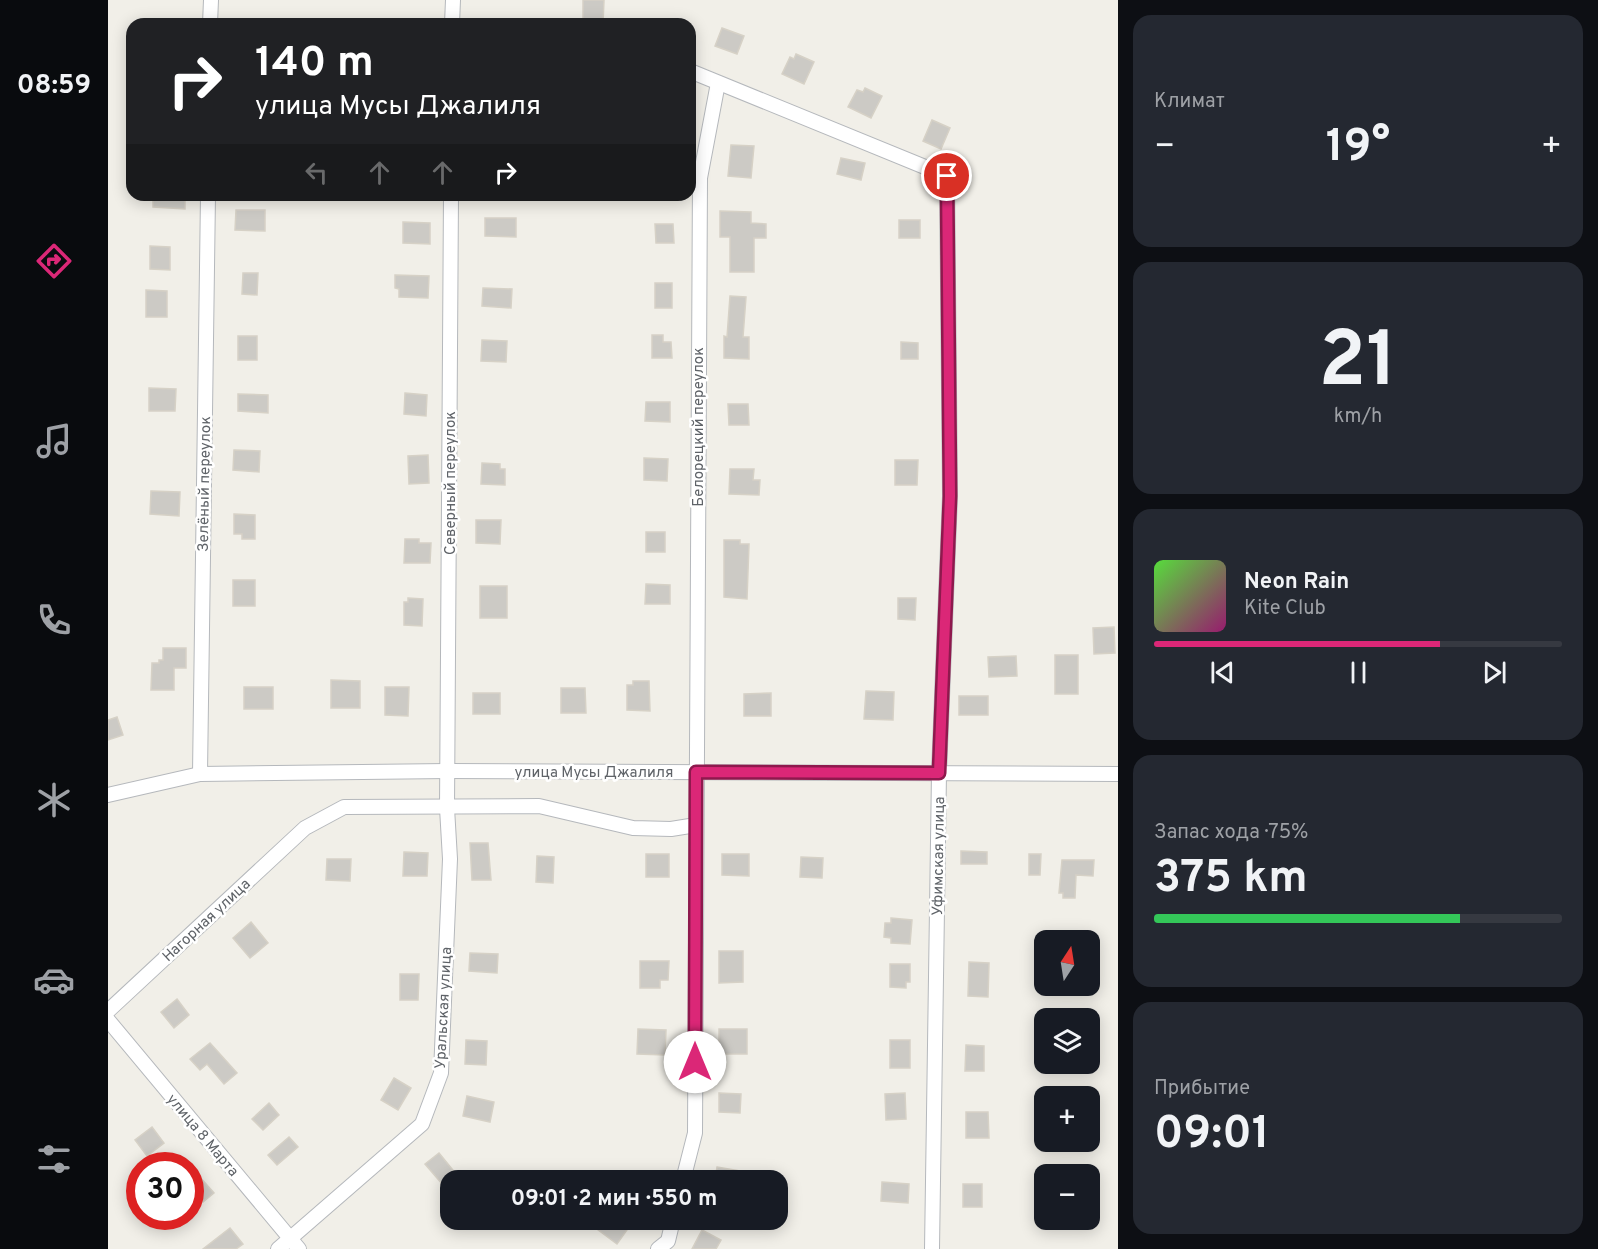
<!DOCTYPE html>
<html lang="ru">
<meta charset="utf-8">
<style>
:root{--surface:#171b24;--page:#242831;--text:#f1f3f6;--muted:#9ea1a6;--line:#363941;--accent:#db2777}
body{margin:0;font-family:Overpass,sans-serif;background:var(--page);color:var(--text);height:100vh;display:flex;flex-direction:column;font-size:22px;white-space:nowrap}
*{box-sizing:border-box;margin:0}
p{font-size:20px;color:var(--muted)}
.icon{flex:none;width:33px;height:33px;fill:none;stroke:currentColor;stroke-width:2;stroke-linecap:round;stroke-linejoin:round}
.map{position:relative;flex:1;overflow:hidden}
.sheet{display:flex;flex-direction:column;gap:15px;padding:15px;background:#0d0f14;width:480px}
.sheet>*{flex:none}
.guide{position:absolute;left:18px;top:18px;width:570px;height:183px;border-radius:18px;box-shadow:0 3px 15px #0003;background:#202124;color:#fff;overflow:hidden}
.needle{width:39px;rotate:12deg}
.buttons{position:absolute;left:926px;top:930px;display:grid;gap:12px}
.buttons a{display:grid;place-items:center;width:66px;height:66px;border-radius:12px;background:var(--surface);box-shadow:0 3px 15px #0003;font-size:30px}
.speed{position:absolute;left:18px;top:1152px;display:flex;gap:12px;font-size:30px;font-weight:700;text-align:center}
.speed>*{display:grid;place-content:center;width:78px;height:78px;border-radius:50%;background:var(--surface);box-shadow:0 3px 15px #0003;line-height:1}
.speed .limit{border:9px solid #d22;background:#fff;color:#111}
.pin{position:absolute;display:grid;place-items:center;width:51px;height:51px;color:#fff;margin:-26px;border:3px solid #fff;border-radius:50%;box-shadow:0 2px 6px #0007}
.me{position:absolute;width:66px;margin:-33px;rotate:0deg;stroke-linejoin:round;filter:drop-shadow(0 0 4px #0008)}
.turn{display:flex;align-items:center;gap:21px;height:126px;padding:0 30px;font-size:27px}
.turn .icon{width:78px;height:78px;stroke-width:2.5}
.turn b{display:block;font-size:42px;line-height:51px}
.lanes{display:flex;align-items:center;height:57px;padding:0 30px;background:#0003;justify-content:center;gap:30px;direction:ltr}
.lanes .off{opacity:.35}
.big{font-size:45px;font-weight:700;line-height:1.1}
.sheet .widget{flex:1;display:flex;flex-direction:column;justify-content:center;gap:9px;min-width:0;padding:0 21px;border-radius:18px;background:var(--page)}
.sheet .dial{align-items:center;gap:0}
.dial b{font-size:78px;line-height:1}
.song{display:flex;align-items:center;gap:18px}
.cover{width:72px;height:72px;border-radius:9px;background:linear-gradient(135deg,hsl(110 70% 55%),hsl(320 70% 35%))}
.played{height:6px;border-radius:3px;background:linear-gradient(90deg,var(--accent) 70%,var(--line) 70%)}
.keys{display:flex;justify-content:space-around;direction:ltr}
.heat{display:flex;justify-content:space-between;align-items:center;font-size:33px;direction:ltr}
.charge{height:9px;border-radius:4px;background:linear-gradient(90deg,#34c759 75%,var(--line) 0)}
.trip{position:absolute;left:332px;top:1170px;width:348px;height:60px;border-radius:18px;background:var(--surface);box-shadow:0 3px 15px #0003;font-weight:700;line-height:60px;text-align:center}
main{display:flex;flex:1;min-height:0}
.tabs{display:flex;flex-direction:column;width:108px;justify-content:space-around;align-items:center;background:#090b0e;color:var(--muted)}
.tabs .icon{width:42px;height:42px}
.tabs .active{color:var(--accent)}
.tabs b{font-size:27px;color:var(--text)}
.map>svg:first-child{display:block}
.building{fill:#cccac5;stroke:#d6d1c6;stroke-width:1.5}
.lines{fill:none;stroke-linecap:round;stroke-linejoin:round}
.minor-casing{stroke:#b5b8bc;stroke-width:16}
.minor{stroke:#fff;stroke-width:14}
.route-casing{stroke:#8e194d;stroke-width:15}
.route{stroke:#db2777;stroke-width:10}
.labels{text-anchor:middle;stroke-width:5;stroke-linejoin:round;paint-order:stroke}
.street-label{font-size:15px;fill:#5f6368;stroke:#fff}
</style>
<main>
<nav class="tabs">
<b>08:59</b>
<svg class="icon active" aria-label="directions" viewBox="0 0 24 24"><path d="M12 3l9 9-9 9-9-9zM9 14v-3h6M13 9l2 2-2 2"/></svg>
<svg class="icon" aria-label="music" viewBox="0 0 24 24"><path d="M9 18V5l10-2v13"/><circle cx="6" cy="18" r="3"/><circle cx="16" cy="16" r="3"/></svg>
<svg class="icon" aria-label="phone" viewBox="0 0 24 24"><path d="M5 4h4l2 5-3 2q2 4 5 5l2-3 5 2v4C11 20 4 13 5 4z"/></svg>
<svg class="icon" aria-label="climate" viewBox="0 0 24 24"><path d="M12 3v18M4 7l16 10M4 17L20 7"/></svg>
<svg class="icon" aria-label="car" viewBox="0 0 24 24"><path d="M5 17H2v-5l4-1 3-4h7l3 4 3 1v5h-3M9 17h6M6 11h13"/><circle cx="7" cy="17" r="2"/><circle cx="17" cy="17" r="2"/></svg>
<svg class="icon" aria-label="filters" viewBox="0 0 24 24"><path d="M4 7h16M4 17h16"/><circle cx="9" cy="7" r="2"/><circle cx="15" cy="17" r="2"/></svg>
</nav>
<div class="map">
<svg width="1010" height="1249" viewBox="0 0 1010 1249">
<rect width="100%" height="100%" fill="#f1efe8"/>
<!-- building -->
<g class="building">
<polygon points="475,0 496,0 495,24 475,23"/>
<polygon points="614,28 636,36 629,54 607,46"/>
<polygon points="688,54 706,62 696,84 674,74 682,57 686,59"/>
<polygon points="757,88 774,96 763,118 740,107 749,90 755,92"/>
<polygon points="824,120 842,128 833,149 815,141"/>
<polygon points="623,145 646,146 643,178 620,176"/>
<polygon points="733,158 757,163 753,180 729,174"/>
<polygon points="45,195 77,195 77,209 45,207"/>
<polygon points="128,210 157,210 157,231 127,230"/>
<polygon points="612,211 643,212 643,223 658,224 658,238 646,238 646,272 622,272 622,237 612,237"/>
<polygon points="377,218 408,218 408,237 377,236"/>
<rect x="791" y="220" width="21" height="18"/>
<polygon points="295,222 322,223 322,244 295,243"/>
<polygon points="547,224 565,224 566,243 548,243"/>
<polygon points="42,246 62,247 62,270 42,269"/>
<polygon points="135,273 150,273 149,295 134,294"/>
<polygon points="287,275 321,276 320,298 291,297 291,289 287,288"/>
<rect x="547" y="283" width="17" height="25"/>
<polygon points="375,288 404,289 403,308 374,306"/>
<polygon points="38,290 59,291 59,317 38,317"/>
<polygon points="622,296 638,297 635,337 641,337 641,359 616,358 616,336 619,337"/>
<polygon points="544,335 555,335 555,342 563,342 564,358 544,358"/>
<rect x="130" y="336" width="19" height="24"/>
<polygon points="374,340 399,341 398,362 373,361"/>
<polygon points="793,342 810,343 810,359 793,359"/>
<polygon points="41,388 68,389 67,411 41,411"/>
<polygon points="297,393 319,395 318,416 296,414"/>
<polygon points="130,394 160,395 160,413 130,411"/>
<polygon points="538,402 562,402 562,422 537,421"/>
<polygon points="620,404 640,404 641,425 621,425"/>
<polygon points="126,450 152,451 151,472 125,470"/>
<polygon points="320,455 321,483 301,484 300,456"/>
<polygon points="536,458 560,459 559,481 536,480"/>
<polygon points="787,460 810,460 809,485 787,485"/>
<polygon points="374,463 392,464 392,469 397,469 397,485 373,484"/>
<polygon points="622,469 646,469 645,480 652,480 651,495 621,494"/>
<polygon points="43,491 72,492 71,516 42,514"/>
<polygon points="126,514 147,515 147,539 134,539 134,534 126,534"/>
<polygon points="368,520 393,520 392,544 368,543"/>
<rect x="538" y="532" width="19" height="20"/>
<polygon points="297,539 311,539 311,543 323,543 322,563 296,563"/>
<polygon points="616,540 632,540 632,544 641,544 639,599 616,597"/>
<rect x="125" y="580" width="22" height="26"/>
<polygon points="538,584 562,585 562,604 537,604"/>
<rect x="372" y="586" width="27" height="32"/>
<polygon points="300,598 315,599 314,626 296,625 296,602 300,602"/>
<polygon points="790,598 808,598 807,620 790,619"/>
<polygon points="1006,627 1007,653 986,654 985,628"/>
<polygon points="55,648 78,648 78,668 66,668 66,690 43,690 44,663 51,663 51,660 55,660"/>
<rect x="947" y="655" width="23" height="39"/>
<polygon points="908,656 909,676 881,677 880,657"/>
<polygon points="223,680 252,681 252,708 223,708"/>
<polygon points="525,681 541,681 542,711 519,710 519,685 525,685"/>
<rect x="136" y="687" width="29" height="22"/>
<polygon points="277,687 301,687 300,716 277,715"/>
<polygon points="453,688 477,688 478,713 453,713"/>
<polygon points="758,691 786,692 785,720 756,719"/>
<rect x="365" y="693" width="27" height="21"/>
<polygon points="663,693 663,716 636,716 636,694"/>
<rect x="851" y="696" width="29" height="19"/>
<polygon points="9,717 15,735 0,740 0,720"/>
<polygon points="362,843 380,843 383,880 364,880"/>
<polygon points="853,851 879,852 879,864 853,864"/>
<polygon points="296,852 320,853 319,876 295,876"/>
<rect x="538" y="854" width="23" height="23"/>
<polygon points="614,854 641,854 641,876 614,875"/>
<polygon points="921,854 933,854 932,875 921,875"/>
<polygon points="429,856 446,857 445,883 428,882"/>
<polygon points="693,857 715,858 714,878 692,877"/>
<polygon points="219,859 243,859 242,881 218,880"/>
<polygon points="954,860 986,860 985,876 968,875 967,898 955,898 955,893 951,893"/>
<polygon points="783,918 804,920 802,944 783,943 783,938 776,937 777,923 783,923"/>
<polygon points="143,922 160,943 142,958 125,938"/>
<polygon points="611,951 635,951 635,982 611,983"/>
<polygon points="362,953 390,954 389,973 361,971"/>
<polygon points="532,961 561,961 560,980 552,980 552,988 532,988"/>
<polygon points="861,962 881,963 880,997 860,996"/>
<polygon points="782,964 802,964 802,982 798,982 798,988 782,987"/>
<polygon points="292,974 311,974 310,1000 292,1000"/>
<polygon points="69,999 81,1015 66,1028 53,1012"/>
<polygon points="530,1029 558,1030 557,1055 529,1054"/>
<rect x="611" y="1029" width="28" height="25"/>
<polygon points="358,1040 379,1041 378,1065 357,1064"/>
<rect x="782" y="1040" width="20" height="28"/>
<polygon points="102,1043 129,1073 116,1084 99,1064 92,1070 82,1059"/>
<polygon points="858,1045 876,1046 876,1071 857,1071"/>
<polygon points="286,1078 303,1088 290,1110 273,1100"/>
<polygon points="611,1093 633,1094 632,1113 611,1112"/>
<polygon points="797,1093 798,1119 778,1120 777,1094"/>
<polygon points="359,1096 386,1102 382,1122 355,1116"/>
<polygon points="161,1103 171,1115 155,1130 144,1119"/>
<polygon points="858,1112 880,1112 881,1138 858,1138"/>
<polygon points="44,1127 56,1143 39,1156 27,1140"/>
<polygon points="181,1137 190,1147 169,1165 160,1155"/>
<polygon points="331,1153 348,1174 335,1185 317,1164"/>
<polygon points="82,1166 106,1193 95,1202 82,1188"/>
<polygon points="609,1167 633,1171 632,1180 607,1180"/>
<polygon points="774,1182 801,1184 800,1203 773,1201"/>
<rect x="855" y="1184" width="19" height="23"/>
<polygon points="490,1220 526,1220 509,1244 485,1226"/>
<polygon points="122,1228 135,1244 128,1249 95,1249"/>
<polygon points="594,1230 613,1240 608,1249 584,1249"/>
</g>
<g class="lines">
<!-- minor casing -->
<g class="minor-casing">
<g id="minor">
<polyline points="102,24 103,0"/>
<polyline points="344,24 345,0"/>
<polyline points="582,71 839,176 842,496 831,773 824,1249"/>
<polyline points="92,774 100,195"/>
<polyline points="0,795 92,774 340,771 1010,774"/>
<polyline points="0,1011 197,828 236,807 431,806 525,828 563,829 588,825"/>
<polyline points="0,1020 191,1249"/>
<polyline points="575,1180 587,1133 592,178 610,83"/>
<polyline points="170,1249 314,1124 333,1073 342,859 339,808 343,195"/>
<polyline points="550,1249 560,1241 565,1220"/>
</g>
</g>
<!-- minor -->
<use href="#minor" class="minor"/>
</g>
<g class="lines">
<!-- route casing -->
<g class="route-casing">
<polyline id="route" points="587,1062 588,772 831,773 842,496 839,176"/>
</g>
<!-- route -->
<use href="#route" class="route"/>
</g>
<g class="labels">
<!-- street labels -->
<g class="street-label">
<text transform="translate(590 427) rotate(-90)" y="5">Белорецкий переулок</text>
<text transform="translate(342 483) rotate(-90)" y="5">Северный переулок</text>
<text transform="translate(96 484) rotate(-89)" y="5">Зелёный переулок</text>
<text x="486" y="777">улица Мусы Джалиля</text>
<text transform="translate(830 856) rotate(-89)" y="5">Уфимская улица</text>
<text transform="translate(98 920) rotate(-43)" y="5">Нагорная улица</text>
<text transform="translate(335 1008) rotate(-87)" y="5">Уральская улица</text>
<text transform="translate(95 1135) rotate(50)" y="5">улица 8 Марта</text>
</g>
</g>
</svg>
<div class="buttons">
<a><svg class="needle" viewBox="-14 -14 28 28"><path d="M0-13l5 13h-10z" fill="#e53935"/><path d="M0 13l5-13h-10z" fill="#9ea1a6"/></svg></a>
<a><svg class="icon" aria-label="layers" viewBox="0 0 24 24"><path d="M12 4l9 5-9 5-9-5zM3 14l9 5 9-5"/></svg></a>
<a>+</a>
<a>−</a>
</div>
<div class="speed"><div class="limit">30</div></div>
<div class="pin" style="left:839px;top:176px;background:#d93025"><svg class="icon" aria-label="arrive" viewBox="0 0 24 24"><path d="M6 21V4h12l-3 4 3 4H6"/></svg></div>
<svg class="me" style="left:587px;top:1062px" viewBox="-20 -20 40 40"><circle r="19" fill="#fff"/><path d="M0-13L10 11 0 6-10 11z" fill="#db2777"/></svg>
<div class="trip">09:01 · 2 мин · 550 m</div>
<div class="guide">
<div class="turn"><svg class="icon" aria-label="right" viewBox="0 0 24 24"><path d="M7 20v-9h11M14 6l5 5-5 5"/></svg><div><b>140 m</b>улица Мусы Джалиля</div></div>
<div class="lanes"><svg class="icon off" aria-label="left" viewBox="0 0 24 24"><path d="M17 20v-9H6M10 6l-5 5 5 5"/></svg><svg class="icon off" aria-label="ahead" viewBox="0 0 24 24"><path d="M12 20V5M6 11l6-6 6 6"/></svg><svg class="icon off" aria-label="ahead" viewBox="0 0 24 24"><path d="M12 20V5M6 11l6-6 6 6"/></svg><svg class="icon" aria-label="right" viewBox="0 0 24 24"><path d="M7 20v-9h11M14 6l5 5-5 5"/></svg></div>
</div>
</div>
<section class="sheet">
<div class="widget"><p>Климат</p>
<div class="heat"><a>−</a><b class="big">19°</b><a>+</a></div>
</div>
<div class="widget dial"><b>21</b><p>km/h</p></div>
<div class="widget">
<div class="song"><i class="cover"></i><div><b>Neon Rain</b><p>Kite Club</p></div></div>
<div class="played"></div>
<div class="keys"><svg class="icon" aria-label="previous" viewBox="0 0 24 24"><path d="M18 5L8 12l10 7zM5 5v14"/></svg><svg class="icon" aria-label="pause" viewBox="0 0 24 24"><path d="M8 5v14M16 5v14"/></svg><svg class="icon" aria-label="next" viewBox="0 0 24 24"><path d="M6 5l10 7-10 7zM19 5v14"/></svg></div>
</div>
<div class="widget"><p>Запас хода · 75%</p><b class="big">375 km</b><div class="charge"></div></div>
<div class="widget"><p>Прибытие</p><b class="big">09:01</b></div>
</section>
</main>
